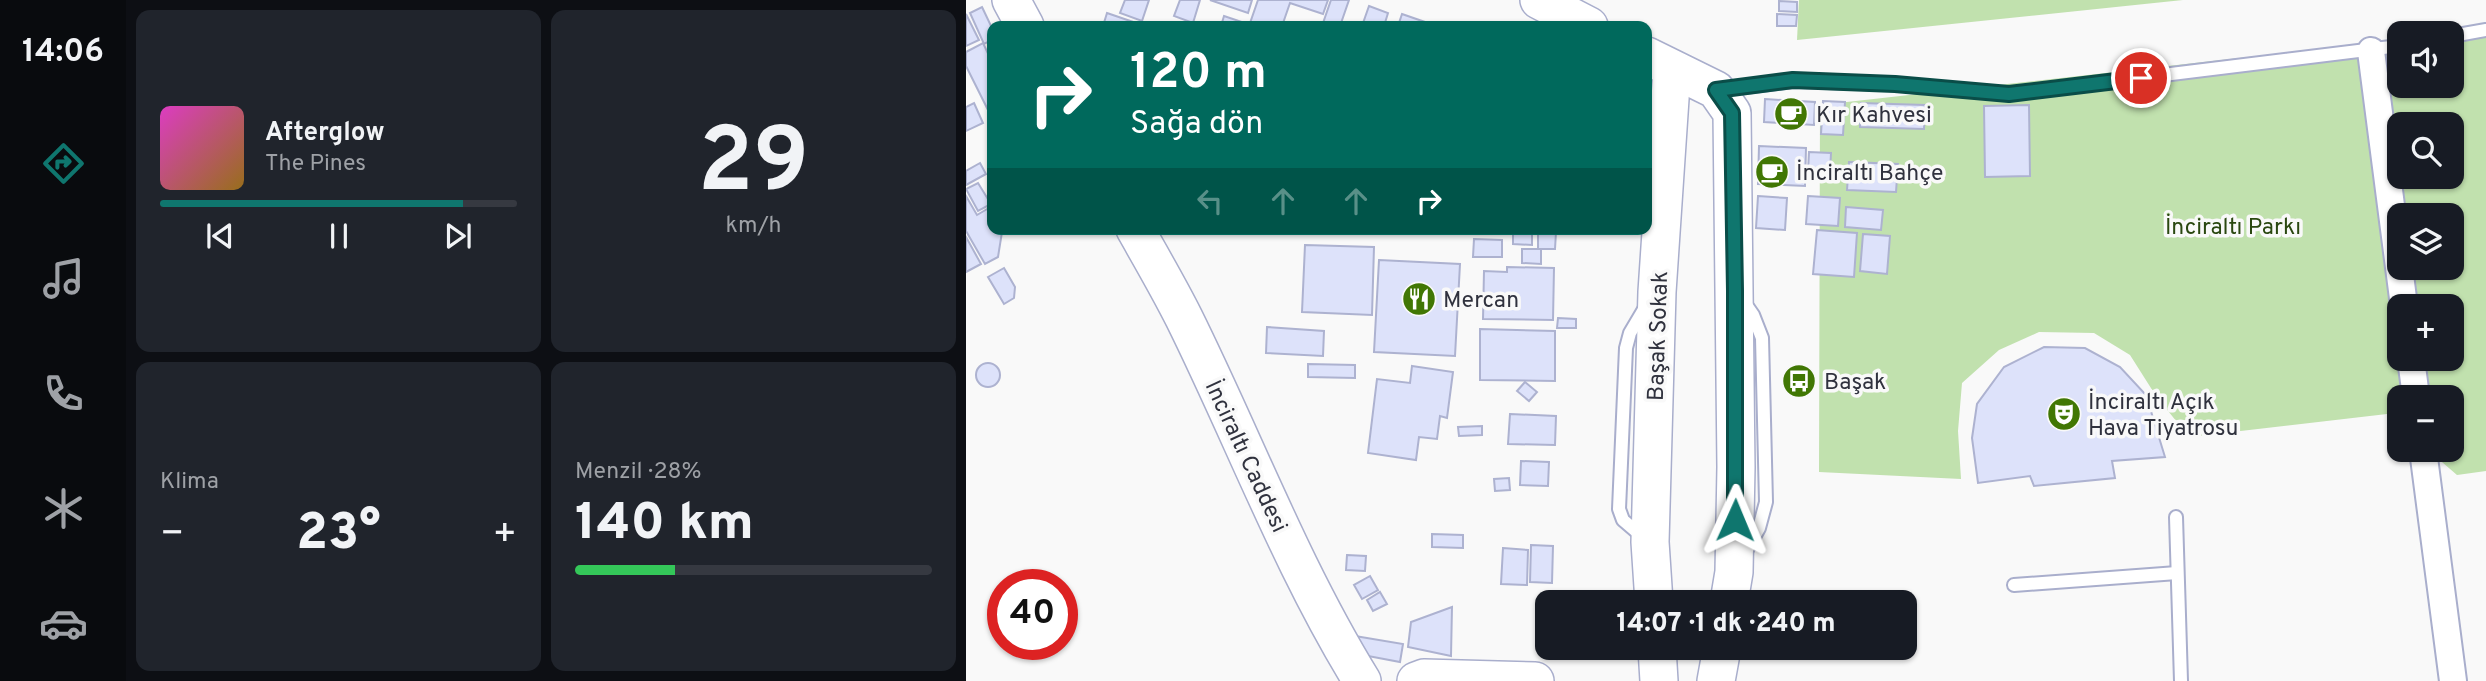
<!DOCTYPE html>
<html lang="tr">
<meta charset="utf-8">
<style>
:root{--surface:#171b24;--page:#20242c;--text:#f1f3f6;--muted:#9ea1a6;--line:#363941;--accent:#0f766e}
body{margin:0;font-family:Overpass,sans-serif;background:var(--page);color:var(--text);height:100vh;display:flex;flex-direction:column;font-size:26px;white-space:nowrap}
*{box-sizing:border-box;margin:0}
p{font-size:23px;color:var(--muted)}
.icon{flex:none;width:38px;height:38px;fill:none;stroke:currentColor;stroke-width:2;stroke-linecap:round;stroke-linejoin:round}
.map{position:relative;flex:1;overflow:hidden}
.panel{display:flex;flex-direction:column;gap:10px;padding:10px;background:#0d0f14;width:840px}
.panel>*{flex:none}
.top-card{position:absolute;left:21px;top:21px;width:665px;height:214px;border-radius:14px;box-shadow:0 2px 5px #0004;background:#00695c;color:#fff;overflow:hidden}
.buttons{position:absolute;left:1421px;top:21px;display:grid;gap:14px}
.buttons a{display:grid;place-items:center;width:77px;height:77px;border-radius:14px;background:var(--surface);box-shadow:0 2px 5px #0004;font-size:35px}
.speed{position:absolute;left:21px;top:569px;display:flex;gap:14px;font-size:35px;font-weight:700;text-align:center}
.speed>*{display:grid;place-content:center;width:91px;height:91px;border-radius:50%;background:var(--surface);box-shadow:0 2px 5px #0004;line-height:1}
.speed .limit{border:10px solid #d22;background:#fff;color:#111}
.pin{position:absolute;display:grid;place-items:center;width:60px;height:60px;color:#fff;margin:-30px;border:4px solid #fff;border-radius:50%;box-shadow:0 2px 7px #0007}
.me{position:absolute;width:77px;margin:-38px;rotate:1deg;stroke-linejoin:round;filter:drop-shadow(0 0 5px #0008)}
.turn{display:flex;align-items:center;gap:24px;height:147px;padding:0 28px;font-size:32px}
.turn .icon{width:91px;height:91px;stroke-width:2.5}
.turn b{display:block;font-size:49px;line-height:60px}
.lanes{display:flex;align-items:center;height:66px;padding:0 28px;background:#0003;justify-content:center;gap:35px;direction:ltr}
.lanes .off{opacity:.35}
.big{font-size:52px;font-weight:800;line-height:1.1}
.panel .tile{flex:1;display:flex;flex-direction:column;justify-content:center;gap:10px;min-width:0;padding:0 24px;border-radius:14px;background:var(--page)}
.panel .dial{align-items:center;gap:0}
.dial b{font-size:91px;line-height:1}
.song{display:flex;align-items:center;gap:21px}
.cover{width:84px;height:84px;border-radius:10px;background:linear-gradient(135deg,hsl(310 70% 55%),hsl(40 70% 35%))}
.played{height:7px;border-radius:4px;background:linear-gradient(90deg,var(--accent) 85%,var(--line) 85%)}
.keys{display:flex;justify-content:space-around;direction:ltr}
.heat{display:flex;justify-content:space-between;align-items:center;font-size:38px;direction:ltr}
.charge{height:10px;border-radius:5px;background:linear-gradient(90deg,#34c759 28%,var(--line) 0)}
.panel .tiles{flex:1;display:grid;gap:10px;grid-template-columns:repeat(2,1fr)}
.trip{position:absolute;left:569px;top:590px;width:382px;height:70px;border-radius:14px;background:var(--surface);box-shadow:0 2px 5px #0004;font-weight:800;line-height:70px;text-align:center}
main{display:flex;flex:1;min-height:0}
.dock{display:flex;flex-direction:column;width:126px;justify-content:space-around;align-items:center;background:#090b0e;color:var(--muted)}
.dock .icon{width:49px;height:49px}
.dock .on{color:var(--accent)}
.dock b{font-size:32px;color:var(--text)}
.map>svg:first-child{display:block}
.green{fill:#c1e1ae;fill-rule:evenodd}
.building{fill:#dde2fa;stroke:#adb2d0;stroke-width:2}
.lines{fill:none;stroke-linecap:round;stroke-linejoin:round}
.lane-casing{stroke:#a9aecc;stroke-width:16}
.street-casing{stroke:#a9aecc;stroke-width:30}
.secondary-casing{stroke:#a9aecc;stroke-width:40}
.lane{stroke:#fff;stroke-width:12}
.street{stroke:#fff;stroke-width:26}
.secondary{stroke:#fff;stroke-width:37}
.route-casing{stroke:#0a4d48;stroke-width:18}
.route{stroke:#0f766e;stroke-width:12}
.labels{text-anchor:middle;stroke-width:7;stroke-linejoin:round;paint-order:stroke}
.poi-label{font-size:23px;fill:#30323e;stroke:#f9f9f9;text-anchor:start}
.park-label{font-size:23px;fill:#2a4810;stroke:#f9f9f9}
.street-label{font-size:23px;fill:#30323e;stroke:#f9f9f9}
</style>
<main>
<nav class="dock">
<b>14:06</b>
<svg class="icon on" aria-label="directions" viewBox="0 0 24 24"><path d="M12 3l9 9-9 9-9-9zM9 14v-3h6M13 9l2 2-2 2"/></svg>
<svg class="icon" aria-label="music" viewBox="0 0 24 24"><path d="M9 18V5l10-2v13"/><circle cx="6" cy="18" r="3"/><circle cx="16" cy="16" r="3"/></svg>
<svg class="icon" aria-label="phone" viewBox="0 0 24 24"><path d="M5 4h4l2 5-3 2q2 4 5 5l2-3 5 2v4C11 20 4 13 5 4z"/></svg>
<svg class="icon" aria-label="climate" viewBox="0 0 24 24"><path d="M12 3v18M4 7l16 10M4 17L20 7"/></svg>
<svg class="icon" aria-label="car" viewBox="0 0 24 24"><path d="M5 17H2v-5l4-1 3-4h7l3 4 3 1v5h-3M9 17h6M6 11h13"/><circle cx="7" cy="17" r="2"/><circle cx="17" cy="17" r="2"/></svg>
</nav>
<section class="panel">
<div class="tiles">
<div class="tile">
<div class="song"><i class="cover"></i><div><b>Afterglow</b><p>The Pines</p></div></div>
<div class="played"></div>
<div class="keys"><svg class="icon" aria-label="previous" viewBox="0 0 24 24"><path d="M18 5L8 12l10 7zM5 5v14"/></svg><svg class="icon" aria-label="pause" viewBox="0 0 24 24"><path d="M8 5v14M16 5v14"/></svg><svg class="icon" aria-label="next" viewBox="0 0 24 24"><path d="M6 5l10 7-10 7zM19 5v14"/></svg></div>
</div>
<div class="tile dial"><b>29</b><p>km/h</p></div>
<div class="tile"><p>Klima</p>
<div class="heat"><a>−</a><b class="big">23°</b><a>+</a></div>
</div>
<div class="tile"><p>Menzil · 28%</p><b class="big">140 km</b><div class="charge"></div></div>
</div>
</section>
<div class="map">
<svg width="1520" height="681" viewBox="0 0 1520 681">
<rect width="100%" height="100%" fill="#f9f9f9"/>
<!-- green -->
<g class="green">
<polygon points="833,0 1217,0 831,40"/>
<path d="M1520,30V471L1491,475L1462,450H1486V397H1433V425L1421,414L1223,437L1190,396L1164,355L1128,333L1073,332L1033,350L996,383L992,431L995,479L853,472L854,105L1433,40V86H1486V34ZM1433,124H1486V177H1433ZM1433,215H1486V268H1433ZM1433,306H1486V359H1433Z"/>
</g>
<!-- building -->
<g class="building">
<polygon points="159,0 183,0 176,21 154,13"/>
<polygon points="214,0 234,0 227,23 208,16"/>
<polygon points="244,0 286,0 282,13"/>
<polygon points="292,0 362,0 357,14 324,3 316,26 283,26"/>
<polygon points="365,0 383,0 374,26 356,26"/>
<polygon points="813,1 831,2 831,12 813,11"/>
<polygon points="403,6 422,13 418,26 396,26"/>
<polygon points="16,7 26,28 26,40 18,44 4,13"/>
<polygon points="141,13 179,26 137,26"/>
<polygon points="0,14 13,40 0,46"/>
<polygon points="436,14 459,22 458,26 432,26"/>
<polygon points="811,14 831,15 830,26 811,26"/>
<polygon points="258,16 276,22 274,26 255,26"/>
<polygon points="17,43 26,62 25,116 0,66 0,52"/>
<polygon points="799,99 849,102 848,125 798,122"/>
<polygon points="857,101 879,102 877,135 855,134"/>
<polygon points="8,103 17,123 0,131 0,107"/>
<polygon points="895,103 959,105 958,129 894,127"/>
<polygon points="1063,105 1064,176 1019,177 1018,106"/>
<polygon points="793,146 840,148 839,186 792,184"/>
<polygon points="843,152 865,153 864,172 842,172"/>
<polygon points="883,162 932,164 930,192 881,190"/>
<polygon points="14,163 20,174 0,185 0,171"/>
<polygon points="12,183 25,204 12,211 0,189"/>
<polygon points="0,196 11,215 23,208 26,215 26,229 35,229 36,232 32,257 19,264 0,231"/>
<polygon points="792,196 821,198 819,230 790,228"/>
<polygon points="842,196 874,198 872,226 840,224"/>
<polygon points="880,207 917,210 915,230 879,227"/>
<polygon points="547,229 566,230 566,245 547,244"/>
<polygon points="851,230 891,233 888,277 847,274"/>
<polygon points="572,232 590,232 589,249 572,249"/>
<polygon points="897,234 924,236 921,274 894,271"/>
<polygon points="0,237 15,264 0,272"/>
<polygon points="508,239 536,240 536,257 507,257"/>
<polygon points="339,245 408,247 406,315 336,312"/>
<polygon points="556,249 575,249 575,264 556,263"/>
<polygon points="413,260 494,264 489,356 408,352"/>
<polygon points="541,267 588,268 587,320 517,319 518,271 541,272"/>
<polygon points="38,268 49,287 48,298 38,304 22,277"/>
<polygon points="592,318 610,319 610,328 591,328"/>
<polygon points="301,327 358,331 357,356 300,353"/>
<polygon points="514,329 589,331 589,381 514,380"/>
<polygon points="1078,347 1119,348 1154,367 1180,395 1199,457 1146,461 1149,478 1068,486 1064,476 1012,483 1006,438 1011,404 1038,367"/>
<circle cx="22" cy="375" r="12"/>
<polygon points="342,364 389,365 389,378 342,377"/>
<polygon points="446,366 487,372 481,418 474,416 471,439 453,437 450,460 402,453 411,379 444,383"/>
<polygon points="559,382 571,392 563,401 551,391"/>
<polygon points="544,414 590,416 589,445 542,444"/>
<polygon points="516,426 516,435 493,436 492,427"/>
<polygon points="555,461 583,462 582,486 554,485"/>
<polygon points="543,478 544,490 529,491 528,479"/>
<polygon points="466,534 497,535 497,548 466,547"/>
<polygon points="565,545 587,546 586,583 564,582"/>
<polygon points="537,548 562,550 561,585 535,584"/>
<polygon points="381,555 400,556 399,571 380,570"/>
<polygon points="404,576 412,590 396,599 388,585"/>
<polygon points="414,592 421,604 407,611 401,600"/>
<polygon points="486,607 485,656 442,647 445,622"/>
<polygon points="389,636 437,644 434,662 386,653"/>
</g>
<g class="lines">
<!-- lane casing -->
<g class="lane-casing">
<g id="lane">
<polyline points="1486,36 1520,30"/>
<polyline points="754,90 827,81 929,84 1043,94 1433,46"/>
<polyline points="778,302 787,315 796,338 800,502 793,528 780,551"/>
<polyline points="1210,517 1215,681"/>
<polyline points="678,538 657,520 653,509 660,348 664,333 680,306"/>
<polyline points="1048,585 1211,573"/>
</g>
</g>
<!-- street casing -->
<g class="street-casing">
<g id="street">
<polyline points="1405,51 1438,306"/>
<polyline points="1445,359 1450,397"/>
<polyline points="1457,450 1487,681"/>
</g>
</g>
<!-- secondary casing -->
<g class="secondary-casing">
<g id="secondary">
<polyline points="45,0 59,26"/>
<polyline points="573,0 623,26"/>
<polyline points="681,56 750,90 766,113 770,467 768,572 763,602"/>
<path d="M169,229C186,259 203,288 218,318C278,439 325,566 396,681"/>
<polyline points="688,602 684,542 691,292 706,69"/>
<polyline points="691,648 693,681"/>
<polyline points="450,681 458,678 569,681"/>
<polyline points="750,681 756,648"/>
</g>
</g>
<!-- lane -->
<use href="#lane" class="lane"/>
<!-- street -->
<use href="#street" class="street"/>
<!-- secondary -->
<use href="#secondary" class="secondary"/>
</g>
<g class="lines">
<!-- route casing -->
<g class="route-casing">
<polyline id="route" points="769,520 769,291 766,113 750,90 827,80 929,84 1043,94 1175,78"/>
</g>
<!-- route -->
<use href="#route" class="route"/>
</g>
<!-- icons -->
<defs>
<g id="cafe-disc" transform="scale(1.75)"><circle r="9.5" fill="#417704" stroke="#f9f9f9"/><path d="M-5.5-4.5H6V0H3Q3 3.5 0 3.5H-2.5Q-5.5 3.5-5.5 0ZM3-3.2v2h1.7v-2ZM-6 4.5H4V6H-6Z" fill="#fff"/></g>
<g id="restaurant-disc" transform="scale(1.75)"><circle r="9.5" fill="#417704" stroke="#f9f9f9"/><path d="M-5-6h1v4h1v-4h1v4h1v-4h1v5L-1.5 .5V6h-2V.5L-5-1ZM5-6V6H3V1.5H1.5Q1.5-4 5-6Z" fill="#fff"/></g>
<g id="bus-disc" transform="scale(1.75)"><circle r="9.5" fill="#417704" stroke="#f9f9f9"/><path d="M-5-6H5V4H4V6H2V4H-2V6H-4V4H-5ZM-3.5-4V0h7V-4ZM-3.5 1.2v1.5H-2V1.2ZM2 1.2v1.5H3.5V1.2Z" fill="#fff"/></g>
<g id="theatre-disc" transform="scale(1.75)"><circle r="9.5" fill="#417704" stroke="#f9f9f9"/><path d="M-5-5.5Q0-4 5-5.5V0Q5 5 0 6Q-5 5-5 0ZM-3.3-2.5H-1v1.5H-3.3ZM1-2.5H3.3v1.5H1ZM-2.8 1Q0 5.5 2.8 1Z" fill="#fff"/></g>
</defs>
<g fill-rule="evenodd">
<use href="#cafe-disc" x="825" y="114"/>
<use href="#cafe-disc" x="806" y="172"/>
<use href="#restaurant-disc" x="453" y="299"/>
<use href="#bus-disc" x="833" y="381"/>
<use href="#theatre-disc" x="1098" y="414"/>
</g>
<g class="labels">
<!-- poi labels -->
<g class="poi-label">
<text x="850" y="122">Kır Kahvesi</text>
<text x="830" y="180">İnciraltı Bahçe</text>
<text x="477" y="307">Mercan</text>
<text x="858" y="389">Başak</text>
<text x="1122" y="409">İnciraltı Açık<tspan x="1122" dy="26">Hava Tiyatrosu</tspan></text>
</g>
<!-- park labels -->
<g class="park-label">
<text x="1267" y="234">İnciraltı Parkı</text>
</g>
<!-- street labels -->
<g class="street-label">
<text transform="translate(691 336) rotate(-88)" y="8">Başak Sokak</text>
<text transform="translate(281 456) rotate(65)" y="8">İnciraltı Caddesi</text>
</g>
</g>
</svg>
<div class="buttons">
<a><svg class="icon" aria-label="sound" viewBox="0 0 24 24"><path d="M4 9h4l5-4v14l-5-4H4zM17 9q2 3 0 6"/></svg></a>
<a><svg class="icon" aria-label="search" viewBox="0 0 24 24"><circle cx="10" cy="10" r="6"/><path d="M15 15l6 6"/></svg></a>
<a><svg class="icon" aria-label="layers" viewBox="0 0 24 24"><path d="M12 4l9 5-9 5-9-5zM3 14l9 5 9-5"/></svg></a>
<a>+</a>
<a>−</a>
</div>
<div class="speed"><div class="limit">40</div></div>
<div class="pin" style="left:1175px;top:78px;background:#d93025"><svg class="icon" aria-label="arrive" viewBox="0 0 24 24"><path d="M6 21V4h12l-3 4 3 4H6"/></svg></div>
<svg class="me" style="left:769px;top:520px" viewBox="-20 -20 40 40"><path d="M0-17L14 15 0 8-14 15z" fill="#0f766e" stroke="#fff" stroke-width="4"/></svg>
<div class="trip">14:07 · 1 dk · 240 m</div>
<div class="top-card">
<div class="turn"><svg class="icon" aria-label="right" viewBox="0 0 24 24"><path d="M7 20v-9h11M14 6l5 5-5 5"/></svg><div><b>120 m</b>Sağa dön</div></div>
<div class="lanes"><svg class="icon off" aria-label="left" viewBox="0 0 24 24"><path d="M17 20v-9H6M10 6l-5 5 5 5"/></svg><svg class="icon off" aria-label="ahead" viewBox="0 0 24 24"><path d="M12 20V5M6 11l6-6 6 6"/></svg><svg class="icon off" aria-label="ahead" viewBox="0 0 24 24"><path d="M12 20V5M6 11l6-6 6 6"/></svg><svg class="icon" aria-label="right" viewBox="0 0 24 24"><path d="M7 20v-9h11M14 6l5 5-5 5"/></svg></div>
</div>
</div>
</main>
